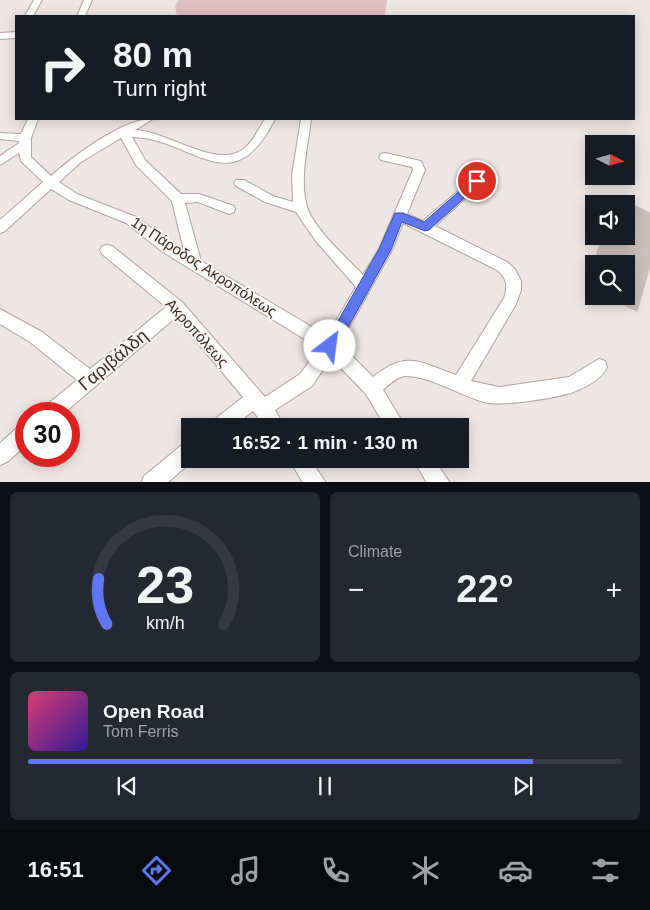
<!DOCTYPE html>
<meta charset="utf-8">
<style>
:root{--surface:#171b24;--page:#242831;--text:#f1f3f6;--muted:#9ea1a6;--line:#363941;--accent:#5f76f1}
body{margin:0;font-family:Arial,sans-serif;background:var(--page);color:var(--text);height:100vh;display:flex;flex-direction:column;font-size:19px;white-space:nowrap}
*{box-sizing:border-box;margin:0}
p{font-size:16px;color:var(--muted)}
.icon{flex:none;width:28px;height:28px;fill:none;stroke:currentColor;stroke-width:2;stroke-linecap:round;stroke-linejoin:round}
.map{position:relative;height:482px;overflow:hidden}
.sheet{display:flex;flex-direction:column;gap:10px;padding:10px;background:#0d0f14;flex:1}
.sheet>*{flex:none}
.banner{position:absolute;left:15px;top:15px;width:620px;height:105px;border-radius:0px;box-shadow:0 2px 12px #0003;background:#171b24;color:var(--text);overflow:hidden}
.needle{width:32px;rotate:96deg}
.tools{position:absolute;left:585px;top:135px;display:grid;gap:10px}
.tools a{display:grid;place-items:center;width:50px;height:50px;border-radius:0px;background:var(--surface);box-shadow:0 2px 12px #0003;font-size:25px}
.speed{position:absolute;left:15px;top:402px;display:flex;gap:10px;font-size:25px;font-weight:700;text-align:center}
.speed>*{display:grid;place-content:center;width:65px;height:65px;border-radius:50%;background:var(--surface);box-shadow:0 2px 12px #0003;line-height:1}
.speed .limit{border:8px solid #d22;background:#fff;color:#111}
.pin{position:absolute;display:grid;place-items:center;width:42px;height:42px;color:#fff;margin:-21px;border:2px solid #fff;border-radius:50%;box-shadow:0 1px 5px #0007}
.me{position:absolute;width:55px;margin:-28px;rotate:30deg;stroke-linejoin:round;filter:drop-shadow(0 0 4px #0008)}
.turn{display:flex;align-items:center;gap:18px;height:105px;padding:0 15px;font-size:22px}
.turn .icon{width:65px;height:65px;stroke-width:2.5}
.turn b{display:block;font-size:35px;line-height:42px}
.big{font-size:38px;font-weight:700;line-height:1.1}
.sheet .tile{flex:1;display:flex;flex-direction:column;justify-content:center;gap:8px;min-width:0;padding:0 18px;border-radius:8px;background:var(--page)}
.sheet .dial{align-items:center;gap:0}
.dial svg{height:130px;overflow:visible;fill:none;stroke:var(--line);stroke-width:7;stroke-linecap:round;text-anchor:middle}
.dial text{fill:var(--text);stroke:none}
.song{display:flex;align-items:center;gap:15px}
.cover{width:60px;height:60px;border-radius:8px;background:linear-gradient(135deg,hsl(340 70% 55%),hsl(250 70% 35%))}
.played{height:5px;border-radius:2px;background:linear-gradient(90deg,var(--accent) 85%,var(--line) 85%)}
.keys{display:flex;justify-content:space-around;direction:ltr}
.heat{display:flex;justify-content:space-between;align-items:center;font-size:28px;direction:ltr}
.sheet .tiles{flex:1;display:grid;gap:10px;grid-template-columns:1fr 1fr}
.tile:last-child{grid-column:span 2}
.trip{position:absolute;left:181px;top:418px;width:288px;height:50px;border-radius:0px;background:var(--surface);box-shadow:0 2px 12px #0003;font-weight:700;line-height:50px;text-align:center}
.menu{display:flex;height:80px;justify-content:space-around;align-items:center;background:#090b0e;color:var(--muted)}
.menu .icon{width:35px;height:35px}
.menu .current{color:var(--accent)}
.menu b{font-size:22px;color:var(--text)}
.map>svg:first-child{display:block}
.green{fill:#dfbec2}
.building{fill:#ccbfbe;stroke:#c7bab7}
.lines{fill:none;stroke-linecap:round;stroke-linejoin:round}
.street-casing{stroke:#afa39f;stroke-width:2}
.street{fill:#fff;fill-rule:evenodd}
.route{fill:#5f76f1;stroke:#3e4d9d}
.labels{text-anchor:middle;stroke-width:4;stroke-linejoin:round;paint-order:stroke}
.street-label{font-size:15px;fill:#402d23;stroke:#faf6f5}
.near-street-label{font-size:18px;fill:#402d23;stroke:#faf6f5}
</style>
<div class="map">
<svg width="650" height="483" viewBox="0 0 650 483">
<rect width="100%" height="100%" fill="#eee6e4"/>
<!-- green -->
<polygon class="green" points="179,0 387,0 385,16 177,16 175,6"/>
<!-- building -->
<polygon class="building" points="626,201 650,213 650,266 637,311 604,296 626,296 626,264 593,264 603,236 626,236"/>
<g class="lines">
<!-- street casing -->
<g class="street-casing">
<g id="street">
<polygon points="34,0 42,0 33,16 25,16"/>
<polygon points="84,0 92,0 85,16 77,16"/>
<polygon points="16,32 16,38 0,39 0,33"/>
<path d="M28,119H38L31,138V157L51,176C72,157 125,117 153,119L135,130C167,131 214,168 242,150C253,143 258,129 265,119H275C232,205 193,138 132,137L145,160L181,194H199L234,206L235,209L234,212L229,214L198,202L185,203L201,261L327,336L356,287L315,240L296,212L265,202L236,186L234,183L236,180H244L273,196L293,202L292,175L301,119H311C308,147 299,178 307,207C314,229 347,258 363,275L379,249L413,170L412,167L381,160L379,157L381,154L385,153L421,161L425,170L407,214L423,221L473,178H481L483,181L481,184L435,226L507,262L515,269L521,281V290L516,304L471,381L499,387L569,377L599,359L605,361L607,367C602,380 584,388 571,393C554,398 501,407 484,402C462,396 427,375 405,376C396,377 389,385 383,390L405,426H385L366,394L331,358L312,386L275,410L284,426H264L253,411L234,426H211L214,420L243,397L176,317L63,414H40L43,408L77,380L30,342L0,324V309L42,332L90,369L166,307L102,254L100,250L102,246L107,245L112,246L182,302L265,397L300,374L319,348L163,252L126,223L69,200L51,189L5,231L0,233V220L43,182L21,161L19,153L0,165V156L19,143V141L0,139V133L21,134ZM121,138L136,165L172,201L184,251L136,217L77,194L59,182L81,162ZM403,223L497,270C507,278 508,286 504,298L456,375C419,362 407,350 373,377L340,344L392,250Z"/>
<polygon points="26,424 26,445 7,462 0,465 0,443 19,426"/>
<polygon points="190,442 190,459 195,459 167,483 141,483 144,476 183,444"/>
<polygon points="289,459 310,459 326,483 303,483"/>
<polygon points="413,459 434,459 450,483 427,483"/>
</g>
</g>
<!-- street -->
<use href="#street" class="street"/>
</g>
<!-- route -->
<polygon class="route" points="477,178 482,181 480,184 429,230 425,231 402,222 391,250 335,351 330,352 326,351 324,346 326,342 379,249 395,213 403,213 424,222 473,179"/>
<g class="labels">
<!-- street labels -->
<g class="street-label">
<text transform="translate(204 267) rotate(33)" y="5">1η Πάροδος Ακροπόλεως</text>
<text transform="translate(197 333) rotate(48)" y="5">Ακροπόλεως</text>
</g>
<!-- near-street labels -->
<g class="near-street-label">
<text transform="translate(113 360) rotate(-40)" y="6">Γαριβάλδη</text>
</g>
</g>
</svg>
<div class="tools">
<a><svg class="needle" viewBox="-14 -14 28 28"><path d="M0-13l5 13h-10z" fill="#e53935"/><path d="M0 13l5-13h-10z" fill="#9ea1a6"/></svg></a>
<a><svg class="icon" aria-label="sound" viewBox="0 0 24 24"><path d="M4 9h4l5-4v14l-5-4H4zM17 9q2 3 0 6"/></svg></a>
<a><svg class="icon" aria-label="search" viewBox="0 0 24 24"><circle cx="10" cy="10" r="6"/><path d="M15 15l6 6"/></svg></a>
</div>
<div class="speed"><div class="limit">30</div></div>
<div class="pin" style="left:477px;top:181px;background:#d93025"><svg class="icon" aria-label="arrive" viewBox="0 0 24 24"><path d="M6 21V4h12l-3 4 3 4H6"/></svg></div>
<svg class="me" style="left:330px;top:346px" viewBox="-20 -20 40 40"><circle r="19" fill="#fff"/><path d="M0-13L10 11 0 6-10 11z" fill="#5f76f1"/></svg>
<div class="trip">16:52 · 1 min · 130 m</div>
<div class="banner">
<div class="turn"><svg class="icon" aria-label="right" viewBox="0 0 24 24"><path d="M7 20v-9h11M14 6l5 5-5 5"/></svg><div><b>80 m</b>Turn right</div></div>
</div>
</div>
<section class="sheet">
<div class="tiles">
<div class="tile dial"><svg viewBox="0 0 100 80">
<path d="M14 69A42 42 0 1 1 86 69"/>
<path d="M14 69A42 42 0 0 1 9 41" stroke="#5f76f1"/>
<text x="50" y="56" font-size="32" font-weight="700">23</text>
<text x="50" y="72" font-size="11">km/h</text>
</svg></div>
<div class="tile"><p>Climate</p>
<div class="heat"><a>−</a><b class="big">22°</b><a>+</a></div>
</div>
<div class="tile">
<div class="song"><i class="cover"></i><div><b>Open Road</b><p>Tom Ferris</p></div></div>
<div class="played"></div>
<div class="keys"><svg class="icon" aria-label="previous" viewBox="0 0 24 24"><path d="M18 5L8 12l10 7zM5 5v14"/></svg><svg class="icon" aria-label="pause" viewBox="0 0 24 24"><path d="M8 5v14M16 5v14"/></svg><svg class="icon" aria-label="next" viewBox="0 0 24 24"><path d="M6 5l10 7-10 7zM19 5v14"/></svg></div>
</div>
</div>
</section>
<nav class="menu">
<b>16:51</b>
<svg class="icon current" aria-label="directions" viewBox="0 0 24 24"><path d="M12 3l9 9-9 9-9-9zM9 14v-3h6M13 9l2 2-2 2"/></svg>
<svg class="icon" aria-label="music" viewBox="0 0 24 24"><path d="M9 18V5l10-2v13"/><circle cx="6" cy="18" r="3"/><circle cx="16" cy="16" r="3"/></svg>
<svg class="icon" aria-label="phone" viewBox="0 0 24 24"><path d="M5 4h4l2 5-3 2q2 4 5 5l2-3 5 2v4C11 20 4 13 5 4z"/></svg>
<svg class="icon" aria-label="climate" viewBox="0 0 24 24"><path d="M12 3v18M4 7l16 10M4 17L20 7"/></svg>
<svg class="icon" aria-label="car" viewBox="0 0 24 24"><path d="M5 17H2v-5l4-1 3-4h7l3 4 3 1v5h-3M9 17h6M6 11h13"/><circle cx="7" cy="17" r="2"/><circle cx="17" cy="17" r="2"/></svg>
<svg class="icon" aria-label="filters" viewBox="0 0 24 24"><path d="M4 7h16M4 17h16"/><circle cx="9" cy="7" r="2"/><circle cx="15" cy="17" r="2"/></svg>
</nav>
